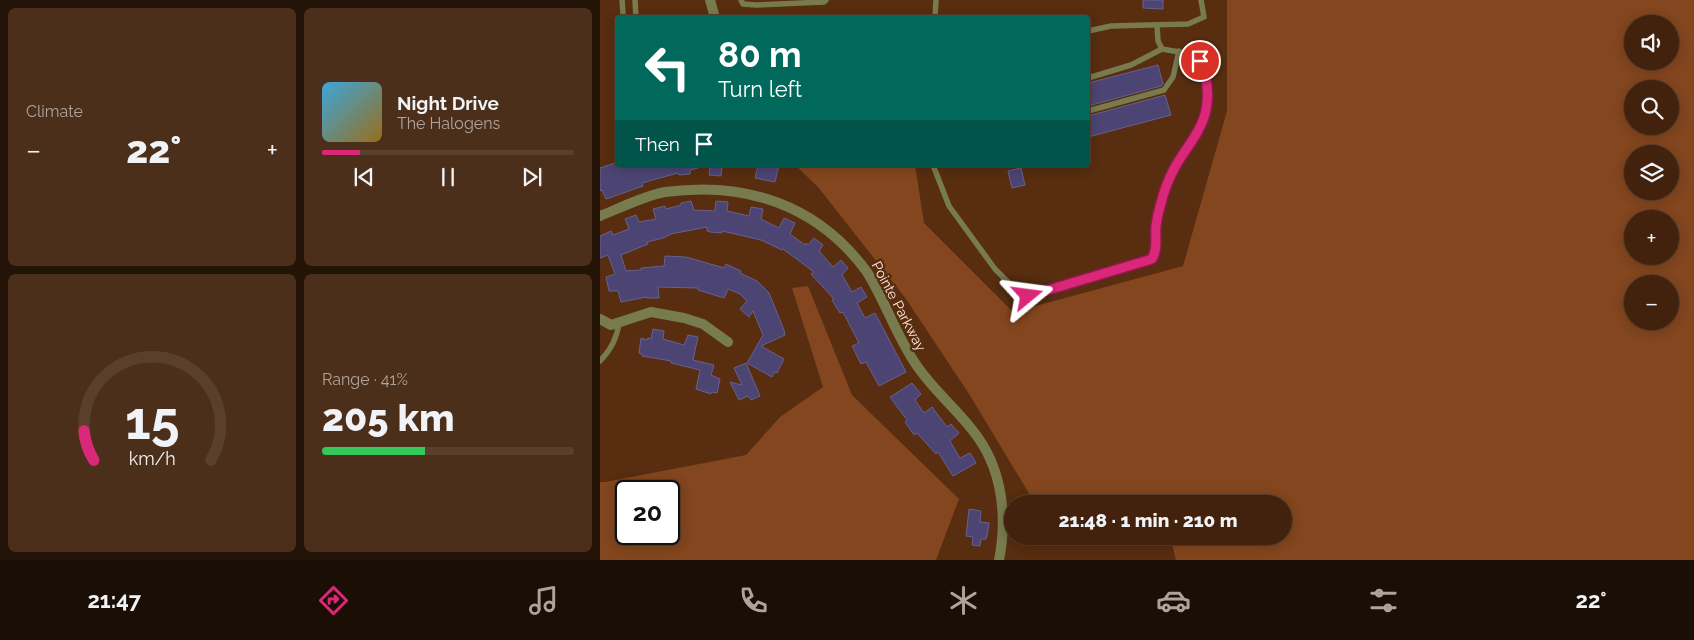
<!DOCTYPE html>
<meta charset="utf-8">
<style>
:root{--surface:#42220c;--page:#4c2f1a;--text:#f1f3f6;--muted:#aea49d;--line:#5a3f2d;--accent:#db2777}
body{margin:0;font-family:Raleway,sans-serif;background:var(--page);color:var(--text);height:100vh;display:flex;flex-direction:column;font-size:19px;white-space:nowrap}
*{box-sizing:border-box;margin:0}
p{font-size:16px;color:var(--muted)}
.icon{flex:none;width:28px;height:28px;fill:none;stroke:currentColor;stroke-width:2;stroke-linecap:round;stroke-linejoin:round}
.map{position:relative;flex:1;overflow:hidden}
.details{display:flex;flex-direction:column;gap:8px;padding:8px;background:#241307;width:600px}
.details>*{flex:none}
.hud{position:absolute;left:15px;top:15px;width:475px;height:152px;border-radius:5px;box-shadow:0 2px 12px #0003,0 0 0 1px var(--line);background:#00695c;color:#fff;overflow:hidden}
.fabs{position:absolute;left:1024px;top:15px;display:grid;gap:10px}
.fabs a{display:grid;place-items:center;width:55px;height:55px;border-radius:50%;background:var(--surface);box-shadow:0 2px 12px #0003,0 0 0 1px var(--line);font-size:25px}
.speed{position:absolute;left:15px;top:480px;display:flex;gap:10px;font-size:25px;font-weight:700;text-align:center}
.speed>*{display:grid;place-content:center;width:65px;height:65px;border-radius:50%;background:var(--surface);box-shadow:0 2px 12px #0003,0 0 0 1px var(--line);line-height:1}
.speed .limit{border:2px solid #111;border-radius:8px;background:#fff;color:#111}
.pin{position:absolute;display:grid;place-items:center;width:42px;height:42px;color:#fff;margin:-21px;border:2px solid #fff;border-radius:50%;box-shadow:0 1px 5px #0007}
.me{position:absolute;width:55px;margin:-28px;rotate:74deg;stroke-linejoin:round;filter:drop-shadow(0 0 4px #0008)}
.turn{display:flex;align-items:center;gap:18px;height:105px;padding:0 20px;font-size:22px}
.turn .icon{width:65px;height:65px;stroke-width:2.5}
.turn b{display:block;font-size:35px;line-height:42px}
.then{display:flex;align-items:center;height:48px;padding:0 20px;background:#0003;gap:10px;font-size:19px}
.big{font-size:38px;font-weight:800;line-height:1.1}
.details .tile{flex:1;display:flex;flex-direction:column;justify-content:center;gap:8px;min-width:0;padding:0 18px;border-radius:8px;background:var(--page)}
.details .dial{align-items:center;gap:0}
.dial svg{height:130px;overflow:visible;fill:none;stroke:var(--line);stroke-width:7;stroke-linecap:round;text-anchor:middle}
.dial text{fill:var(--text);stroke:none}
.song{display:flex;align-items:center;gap:15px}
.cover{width:60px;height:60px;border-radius:8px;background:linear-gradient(135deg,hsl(200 70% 55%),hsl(40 70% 35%))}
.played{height:5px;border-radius:2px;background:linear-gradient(90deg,var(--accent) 15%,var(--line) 15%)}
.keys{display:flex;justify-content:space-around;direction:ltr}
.heat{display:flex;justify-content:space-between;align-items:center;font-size:28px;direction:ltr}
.charge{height:8px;border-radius:4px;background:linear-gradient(90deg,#34c759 41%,var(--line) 0)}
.details .tiles{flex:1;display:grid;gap:8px;grid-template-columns:repeat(2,1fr)}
.trip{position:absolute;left:404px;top:495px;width:288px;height:50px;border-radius:25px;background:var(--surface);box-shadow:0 2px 12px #0003,0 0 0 1px var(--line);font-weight:800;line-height:50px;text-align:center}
.dock{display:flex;height:80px;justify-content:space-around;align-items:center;background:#1a0e05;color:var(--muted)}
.dock .icon{width:35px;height:35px}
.dock .on{color:var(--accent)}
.dock b{font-size:22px;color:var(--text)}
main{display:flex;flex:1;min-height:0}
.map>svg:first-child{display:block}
.green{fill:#83461e;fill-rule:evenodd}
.building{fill:#4c4472;stroke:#686090}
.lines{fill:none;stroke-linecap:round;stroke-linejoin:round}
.service{stroke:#787b4d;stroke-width:5.5}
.minor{stroke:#787b4d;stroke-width:10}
.tertiary{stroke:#787b4d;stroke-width:10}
.route-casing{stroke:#8e194d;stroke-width:12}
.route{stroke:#db2777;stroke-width:9}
.labels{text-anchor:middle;stroke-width:5;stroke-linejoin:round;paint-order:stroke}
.street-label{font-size:14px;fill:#fee7db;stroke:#582d10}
</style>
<main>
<section class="details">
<div class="tiles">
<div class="tile"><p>Climate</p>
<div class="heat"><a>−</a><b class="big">22°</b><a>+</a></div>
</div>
<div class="tile">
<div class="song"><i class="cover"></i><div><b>Night Drive</b><p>The Halogens</p></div></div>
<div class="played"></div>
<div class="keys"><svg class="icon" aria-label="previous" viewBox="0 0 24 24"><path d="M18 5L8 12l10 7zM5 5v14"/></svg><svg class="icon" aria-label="pause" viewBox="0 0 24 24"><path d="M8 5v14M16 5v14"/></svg><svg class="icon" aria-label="next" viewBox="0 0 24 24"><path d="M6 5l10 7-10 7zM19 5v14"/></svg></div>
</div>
<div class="tile dial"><svg viewBox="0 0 100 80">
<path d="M14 69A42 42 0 1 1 86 69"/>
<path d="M14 69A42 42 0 0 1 8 51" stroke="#db2777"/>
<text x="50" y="56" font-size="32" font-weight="700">15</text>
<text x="50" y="72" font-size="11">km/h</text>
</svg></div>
<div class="tile"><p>Range · 41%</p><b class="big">205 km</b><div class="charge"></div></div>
</div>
</section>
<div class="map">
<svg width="1094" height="560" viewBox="0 0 1094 560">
<rect width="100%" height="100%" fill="#582d10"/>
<!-- green -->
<g class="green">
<path d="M627,0H1094V560H576L570,536H682V504H450L433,500L369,394L306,299L218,187L195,165H315L324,223L413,312L583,266L627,111ZM1032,24H1070V61H1032ZM1032,89H1070V126H1032ZM1032,154H1070V191H1032ZM1032,219H1070V256H1032ZM1032,284H1070V321H1032Z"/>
<path d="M208,286L252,395L359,499L336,560H0V482H5L146,455L180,417L223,387L192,288ZM26,491H69V534H26Z"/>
</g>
<!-- building -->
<g class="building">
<polygon points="543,0 563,0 563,9 543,8"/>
<polygon points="558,65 563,84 561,86 488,106 488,83"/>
<polygon points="565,95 571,115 488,137 488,116"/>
<polygon points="18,162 18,165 98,165 98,168 90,170 90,174 79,175 78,173 42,183 43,186 6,199 2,190 0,191 0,168"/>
<polygon points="110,165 122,165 121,176 109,175"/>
<polygon points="158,165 179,165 175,182 155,178"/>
<polygon points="421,168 425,185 412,188 408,171"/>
<polygon points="91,201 94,210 115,211 116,201 128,202 127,211 149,216 151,207 163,209 161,219 179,228 184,218 195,223 190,234 205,245 206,243 208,245 214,238 223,245 219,251 233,267 241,260 248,268 242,275 252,292 261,287 262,289 267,297 257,303 265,318 275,313 306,372 279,386 266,362 261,364 252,346 259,343 243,312 240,313 232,300 234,299 211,274 214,272 183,249 182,250 161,240 122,231 122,233 110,232 107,231 107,227 71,234 63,238 47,242 48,244 21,255 26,271 41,270 41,268 64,266 65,256 86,257 124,268 126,264 141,271 140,273 157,281 169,293 184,330 185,335 161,346 184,359 177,373 175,372 172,377 147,363 163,335 153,311 149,317 140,309 147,301 140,294 128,289 124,298 98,290 98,288 58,287 59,298 47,298 47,297 21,302 18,291 9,291 6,277 15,274 8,255 0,258 0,236 11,231 13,235 29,229 25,219 36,215 39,222 56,219 53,209 65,206 66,209 81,205 81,203"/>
<polygon points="53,329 64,331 63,339 84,345 88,335 98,337 93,360 114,365 111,375 120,379 117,393 112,392 111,394 96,389 100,370 71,363 71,361 42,356 42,354 39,353 41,338 47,340 48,338 51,339"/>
<polygon points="146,363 160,396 151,400 148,396 139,400 130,382 142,385 134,368"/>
<polygon points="312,383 321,394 315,400 324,413 332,407 347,427 351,424 359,433 350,441 360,458 370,453 376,463 353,476 338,452 336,454 317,433 314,435 305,422 307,420 290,397"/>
<polygon points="369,509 381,511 380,522 389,523 387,536 386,539 381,539 380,546 372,545 373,537 366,536"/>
</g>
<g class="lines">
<!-- service -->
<g class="service">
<polyline points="22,0 23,13"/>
<polyline points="35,0 36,18"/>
<polyline points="141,0 143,4 156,5 224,2 226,0"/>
<polyline points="335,18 336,0"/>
<polyline points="488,31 511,26 588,24 604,17 601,0"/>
<polyline points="488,78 531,65 562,49"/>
<polyline points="488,111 564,90 573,77 579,51"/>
<polyline points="333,165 349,206 395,269 422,296 428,296 552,259 556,252 556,225 561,202 573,169 601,125 606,111 607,97 605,72 600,61 591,54 562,49 558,41 557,25"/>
<path d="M0,361C11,350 17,338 19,323"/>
</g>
<!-- minor -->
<g class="minor">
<path d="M0,216C18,209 46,195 65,192C146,181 218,205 267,272C285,301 296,335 315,363C333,391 361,412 379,439C403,474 407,519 399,560"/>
<polyline points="0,319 11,325 51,312 84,318 103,324 128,342"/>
</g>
<!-- tertiary -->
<polyline class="tertiary" points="110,0 115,18"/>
</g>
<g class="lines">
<!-- route casing -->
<g class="route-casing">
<path id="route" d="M428,296L552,259C558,249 555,238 556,226C557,218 559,210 561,203C564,191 569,178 575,167C585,149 602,131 606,110C609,94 607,76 600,61"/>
</g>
<!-- route -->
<use href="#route" class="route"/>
</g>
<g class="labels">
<!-- street labels -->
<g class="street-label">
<text transform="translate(299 306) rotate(62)" y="5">Pointe Parkway</text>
</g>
</g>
</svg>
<div class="fabs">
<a><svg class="icon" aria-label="sound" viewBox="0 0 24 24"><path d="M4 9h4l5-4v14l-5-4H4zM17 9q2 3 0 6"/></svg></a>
<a><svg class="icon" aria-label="search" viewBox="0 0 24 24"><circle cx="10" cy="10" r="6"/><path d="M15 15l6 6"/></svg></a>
<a><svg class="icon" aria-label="layers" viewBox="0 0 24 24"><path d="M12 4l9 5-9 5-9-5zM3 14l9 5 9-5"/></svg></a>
<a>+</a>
<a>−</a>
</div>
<div class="speed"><div class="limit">20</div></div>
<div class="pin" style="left:600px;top:61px;background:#d93025"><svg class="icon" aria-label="arrive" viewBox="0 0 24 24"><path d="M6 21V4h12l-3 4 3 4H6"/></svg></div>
<svg class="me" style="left:428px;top:296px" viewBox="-20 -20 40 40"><path d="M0-17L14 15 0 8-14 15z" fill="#db2777" stroke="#fff" stroke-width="4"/></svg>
<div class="trip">21:48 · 1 min · 210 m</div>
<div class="hud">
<div class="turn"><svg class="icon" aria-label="left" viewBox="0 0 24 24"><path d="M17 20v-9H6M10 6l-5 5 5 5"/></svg><div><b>80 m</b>Turn left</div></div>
<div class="then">Then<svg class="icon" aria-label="arrive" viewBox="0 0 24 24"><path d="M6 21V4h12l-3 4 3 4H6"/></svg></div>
</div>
</div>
</main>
<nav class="dock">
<b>21:47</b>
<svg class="icon on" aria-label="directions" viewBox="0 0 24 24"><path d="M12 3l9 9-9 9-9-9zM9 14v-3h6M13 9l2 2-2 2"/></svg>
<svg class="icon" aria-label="music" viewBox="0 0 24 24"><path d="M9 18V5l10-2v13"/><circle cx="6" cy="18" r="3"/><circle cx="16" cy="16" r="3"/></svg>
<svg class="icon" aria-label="phone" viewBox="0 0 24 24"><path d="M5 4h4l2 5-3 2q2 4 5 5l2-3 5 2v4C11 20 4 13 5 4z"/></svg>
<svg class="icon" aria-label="climate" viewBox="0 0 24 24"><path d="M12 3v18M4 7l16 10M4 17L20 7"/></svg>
<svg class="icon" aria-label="car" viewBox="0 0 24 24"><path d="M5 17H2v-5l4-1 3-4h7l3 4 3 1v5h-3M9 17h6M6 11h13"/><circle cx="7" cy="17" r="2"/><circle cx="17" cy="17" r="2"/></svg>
<svg class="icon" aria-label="filters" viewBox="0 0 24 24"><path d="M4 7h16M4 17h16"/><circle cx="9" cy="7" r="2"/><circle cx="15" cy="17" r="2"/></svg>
<b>22°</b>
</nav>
